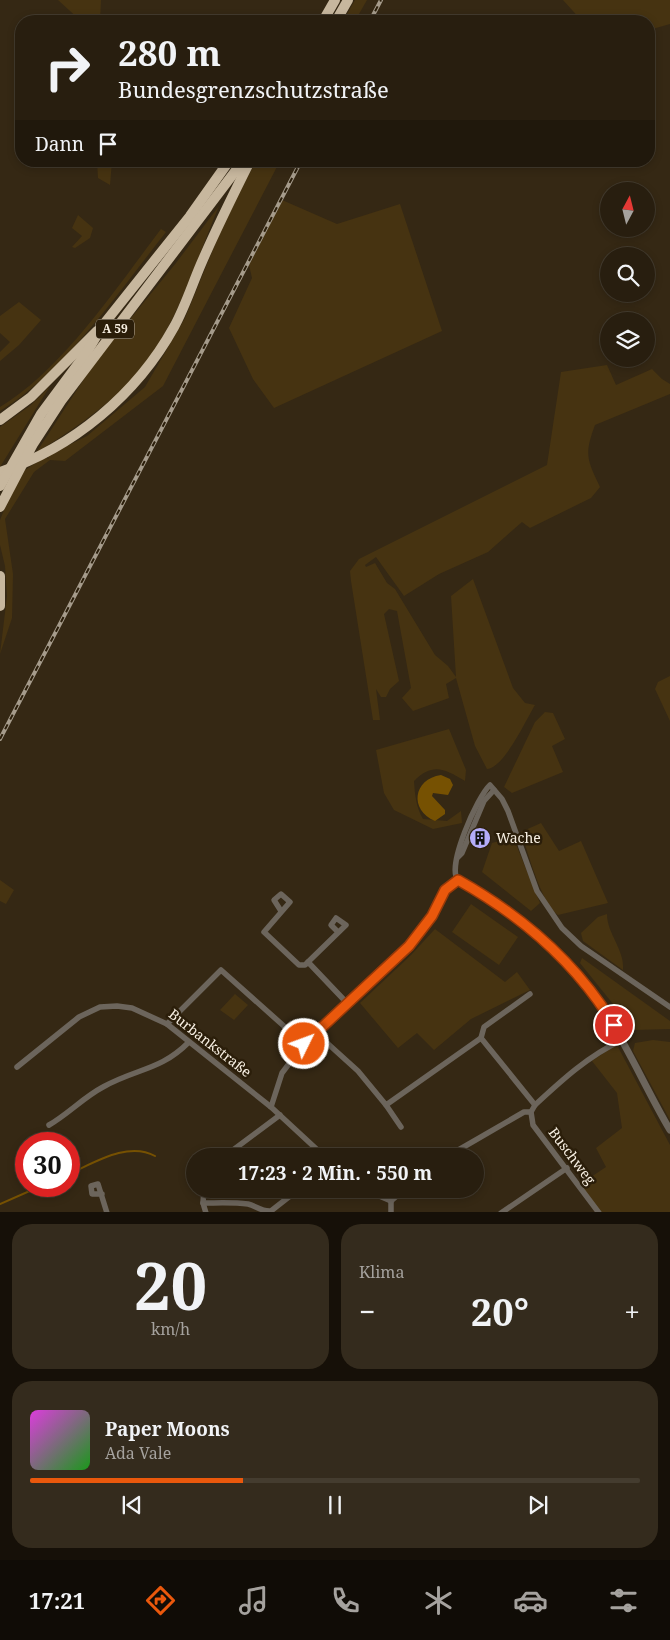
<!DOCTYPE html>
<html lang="de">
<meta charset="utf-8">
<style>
:root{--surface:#281e0f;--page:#342b1d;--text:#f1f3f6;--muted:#a5a29e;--line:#443c2f;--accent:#ea580c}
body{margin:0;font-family:"Noto Serif",serif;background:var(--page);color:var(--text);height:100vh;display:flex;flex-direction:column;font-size:19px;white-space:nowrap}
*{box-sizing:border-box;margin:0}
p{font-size:16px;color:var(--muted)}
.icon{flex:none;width:28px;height:28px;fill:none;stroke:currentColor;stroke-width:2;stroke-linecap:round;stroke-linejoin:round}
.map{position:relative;height:1212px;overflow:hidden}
.panel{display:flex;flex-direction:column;gap:12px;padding:12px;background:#161008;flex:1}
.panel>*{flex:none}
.hud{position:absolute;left:15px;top:15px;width:640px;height:152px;border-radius:20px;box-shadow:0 2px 8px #0003,0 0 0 1px var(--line);background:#281e0f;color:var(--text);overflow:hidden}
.needle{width:32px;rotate:7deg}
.buttons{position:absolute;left:600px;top:182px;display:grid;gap:10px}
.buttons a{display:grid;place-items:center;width:55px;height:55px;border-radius:50%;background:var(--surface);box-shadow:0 2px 8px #0003,0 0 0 1px var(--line);font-size:25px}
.speed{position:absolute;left:15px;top:1132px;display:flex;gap:10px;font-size:25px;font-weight:700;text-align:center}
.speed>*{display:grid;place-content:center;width:65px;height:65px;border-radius:50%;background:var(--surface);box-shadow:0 2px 8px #0003,0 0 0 1px var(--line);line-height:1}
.speed .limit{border:8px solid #d22;background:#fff;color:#111}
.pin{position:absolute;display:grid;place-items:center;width:42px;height:42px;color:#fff;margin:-21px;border:2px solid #fff;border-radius:50%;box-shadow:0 1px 5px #0007}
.me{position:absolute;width:55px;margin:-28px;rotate:48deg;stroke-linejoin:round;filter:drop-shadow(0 0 4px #0008)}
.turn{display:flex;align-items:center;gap:18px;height:105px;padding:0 20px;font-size:22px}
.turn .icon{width:65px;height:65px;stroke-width:2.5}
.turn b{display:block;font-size:35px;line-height:42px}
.then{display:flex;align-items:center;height:48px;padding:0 20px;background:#0003;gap:10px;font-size:19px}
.big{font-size:38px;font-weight:700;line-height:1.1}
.panel .card{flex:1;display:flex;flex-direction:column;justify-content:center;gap:8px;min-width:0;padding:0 18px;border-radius:20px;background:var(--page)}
.panel .dial{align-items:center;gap:0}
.dial b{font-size:65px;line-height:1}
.song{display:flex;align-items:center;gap:15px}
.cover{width:60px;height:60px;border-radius:8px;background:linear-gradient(135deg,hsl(300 70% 55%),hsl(120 70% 35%))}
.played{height:5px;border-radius:2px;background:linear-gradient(90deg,var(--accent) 35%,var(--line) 35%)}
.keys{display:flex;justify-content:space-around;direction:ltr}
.heat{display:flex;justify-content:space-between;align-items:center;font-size:28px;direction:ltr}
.panel .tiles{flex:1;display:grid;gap:12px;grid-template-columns:1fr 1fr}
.card:last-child{grid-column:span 2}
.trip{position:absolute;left:186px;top:1148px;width:298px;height:50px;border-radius:25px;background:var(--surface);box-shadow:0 2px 8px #0003,0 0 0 1px var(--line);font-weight:700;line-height:50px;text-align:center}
.menu{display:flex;height:80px;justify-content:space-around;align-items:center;background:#100c06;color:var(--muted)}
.menu .icon{width:35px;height:35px}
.menu .on{color:var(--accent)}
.menu b{font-size:22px;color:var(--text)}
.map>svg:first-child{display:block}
.green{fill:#463311}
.water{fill:#765102}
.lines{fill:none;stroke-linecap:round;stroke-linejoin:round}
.stream{stroke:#765102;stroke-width:2}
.minor{stroke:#6c655c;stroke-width:5.5}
.tertiary{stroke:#6c655c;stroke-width:7}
.motorway{stroke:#c7b79e;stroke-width:10}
.rail-casing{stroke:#a59b8b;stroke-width:4}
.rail{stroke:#2b1e0a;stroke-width:2;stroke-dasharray:5.5;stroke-linecap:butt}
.route-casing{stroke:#983908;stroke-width:12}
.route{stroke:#ea580c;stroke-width:9}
.labels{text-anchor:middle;stroke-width:5;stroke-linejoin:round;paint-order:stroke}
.shield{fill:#2b1e0a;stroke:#bab0a1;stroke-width:1}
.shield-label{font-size:12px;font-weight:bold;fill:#f7efe2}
.poi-label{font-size:14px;fill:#f7efe2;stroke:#2b1e0a;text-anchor:start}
.street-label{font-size:14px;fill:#f7efe2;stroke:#2b1e0a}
</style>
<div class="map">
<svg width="670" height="1213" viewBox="0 0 670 1213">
<rect width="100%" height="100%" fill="#352814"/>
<!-- green -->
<g class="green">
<polygon points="58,0 101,0 100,21 81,21"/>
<polygon points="355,0 367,0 355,21 343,21"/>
<polygon points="563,0 670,0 670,24 649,30 649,21 582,21"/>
<polygon points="97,161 112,161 110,185 98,178"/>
<polygon points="256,161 280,161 163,386 65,461 50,460 34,472 5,519 13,574 12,618 0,654 7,596 5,566 0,545 0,520 11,493 25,470 45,457 49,459 47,456 87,436 145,387 185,318 225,220"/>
<polygon points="282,200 337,224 400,204 442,331 274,408 253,379 229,328 252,278 249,265"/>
<path d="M219,206C194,265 175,334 130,382C102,410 69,432 36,453L95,362L176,263Z"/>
<polygon points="78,215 93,228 90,238 75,248 72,247 82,236 72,228"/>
<path d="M161,229L166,232C120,290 64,373 0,411V407C63,369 117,287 161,229Z"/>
<polygon points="19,302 41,320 19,345 0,361 0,352 10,342 0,333 0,316"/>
<path d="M607,365L616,385L652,369L662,379L670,384V394L595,425C584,455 587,459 600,487L591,498L530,528L522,522L488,552L439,574L404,596L376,557L365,565L366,567L375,563L387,583L395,589L435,655L448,666L456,677L451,596L473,579L513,688L525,703L535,705C526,720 504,768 487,769L475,746L456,678L446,684L449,698L413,711L402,698L411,688L397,611L389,609L384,614L399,681L390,689L386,697H381L376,689L380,720H373L351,581L350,571L359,559L547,465L561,372Z"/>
<polygon points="50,386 0,467 0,427 31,405"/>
<polygon points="670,676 670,721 655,689 658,682"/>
<polygon points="545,712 553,713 565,739 552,746 563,772 512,793 504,787 535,722"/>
<path d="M449,729L466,770L465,781C445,769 433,762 414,781C415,795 416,807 423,819L447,821L461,811L462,823L433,829L394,810L384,793L376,750Z"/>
<path d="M541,823L559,851L581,841L608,903L558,915C541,903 528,852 521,832Z"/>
<polygon points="513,837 540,903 531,911 482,872 492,843"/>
<polygon points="0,880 14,890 6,904 0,901"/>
<polygon points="471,904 518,937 499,965 452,932"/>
<path d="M607,914C607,934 625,950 623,970L583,941L581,933L598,917Z"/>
<polygon points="435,929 505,982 517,972 530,990 471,1019 434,1050 417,1033 398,1048 360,1003 411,955"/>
<polygon points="582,958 670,1021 670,1029 634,1030 580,963"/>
<polygon points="235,994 248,1005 234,1020 220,1010"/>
<polygon points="653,1040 670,1042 670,1120 633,1051 635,1043"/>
<polygon points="614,1046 618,1047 670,1145 670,1212 599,1212 579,1185 606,1167 596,1148 622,1128 617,1093 592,1061"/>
</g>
<!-- water -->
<path class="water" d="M441,775L450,779L453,785L448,795L433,793L432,796L445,810V814L435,821C409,810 413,779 441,775Z"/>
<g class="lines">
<!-- stream -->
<g class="stream">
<path d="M69,1174C94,1163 128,1141 155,1156"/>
<polyline points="0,1204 41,1186"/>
</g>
<!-- minor -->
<g class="minor">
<polyline points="458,857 462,853 484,801 494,790"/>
<polyline points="281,911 274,900 281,894 290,902 264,932 299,965 305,965 308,962 347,1003"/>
<polyline points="308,962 346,925 336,918 331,925 338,932"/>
<polyline points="167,1024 221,970 304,1044"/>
<polyline points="316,1033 358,1071 386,1105 481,1038 535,1105"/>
<polyline points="481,1038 484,1027 530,994"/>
<polyline points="17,1067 79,1017 100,1007 117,1006 132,1008 167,1024 271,1107 324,1156"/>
<polyline points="386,1105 401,1127"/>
<path d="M271,1107L282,1073L304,1044L409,947L432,916L445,890L458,880C446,867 477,797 490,785L502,799L508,811L537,891L562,928L581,946L670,1007"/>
<polyline points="531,1112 533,1125 599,1213"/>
<path d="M49,1125C68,1114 84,1097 103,1087C137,1068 160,1071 189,1042"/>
<polyline points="225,1156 280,1115"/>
<path d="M448,1156L524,1112H531L535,1105C562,1080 588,1056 622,1040"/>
<polyline points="204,1189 203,1203 206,1213"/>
<polyline points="363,1189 391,1201"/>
<polyline points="102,1194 92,1194 91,1186 98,1184 107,1213"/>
<polyline points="391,1201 405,1189"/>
<polyline points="391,1201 391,1213"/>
<path d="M203,1203C217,1203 233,1202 248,1204C256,1206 262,1212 271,1211L299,1189"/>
<polyline points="501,1213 567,1168"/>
</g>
<!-- tertiary -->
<path class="tertiary" d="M458,880C516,912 568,954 604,1010C629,1049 647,1091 670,1130"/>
<!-- motorway -->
<g class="motorway">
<polyline points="323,21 335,0"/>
<polyline points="336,21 348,0"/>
<polyline points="0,420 31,397 97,331"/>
<path d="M0,472C73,448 137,394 174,327C185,307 192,285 201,264C216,229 233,195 250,161"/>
<polyline points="0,486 41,414 87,352 103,325 190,216 229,161"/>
<polyline points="0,507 33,444 61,401 243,161"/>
<polyline points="0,576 0,606"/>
</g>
<!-- rail casing -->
<g class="rail-casing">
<g id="rail">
<polyline points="370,21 381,0"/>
<polyline points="0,739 301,161"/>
</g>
</g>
<!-- rail -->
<use href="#rail" class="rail"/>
</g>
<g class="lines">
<!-- route casing -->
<g class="route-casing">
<path id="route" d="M304,1044L409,946L432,916L445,890L458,880C522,916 576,962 614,1025"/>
</g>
<!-- route -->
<use href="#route" class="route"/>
</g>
<!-- icons -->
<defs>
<g id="building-disc" transform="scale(1.125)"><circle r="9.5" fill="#b4acf9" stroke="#2b1e0a"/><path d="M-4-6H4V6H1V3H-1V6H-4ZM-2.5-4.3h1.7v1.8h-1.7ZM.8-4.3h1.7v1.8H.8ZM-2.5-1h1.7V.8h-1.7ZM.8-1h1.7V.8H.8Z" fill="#111"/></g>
</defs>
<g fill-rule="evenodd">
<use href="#building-disc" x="480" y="838"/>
</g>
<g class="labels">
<!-- shield labels -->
<rect class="shield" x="96" y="319.5" width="38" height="19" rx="4"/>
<g class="shield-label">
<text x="115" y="333">A 59</text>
</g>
<!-- poi labels -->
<g class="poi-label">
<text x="496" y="843">Wache</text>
</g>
<!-- street labels -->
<g class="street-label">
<text transform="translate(210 1043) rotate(38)" y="5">Burbankstraße</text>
<text transform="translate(572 1156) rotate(53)" y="5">Buschweg</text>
</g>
</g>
</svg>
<div class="buttons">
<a><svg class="needle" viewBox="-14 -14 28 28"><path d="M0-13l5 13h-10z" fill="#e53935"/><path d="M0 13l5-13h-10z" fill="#a5a29e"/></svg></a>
<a><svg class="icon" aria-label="search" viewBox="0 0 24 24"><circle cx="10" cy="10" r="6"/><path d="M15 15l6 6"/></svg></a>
<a><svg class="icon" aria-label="layers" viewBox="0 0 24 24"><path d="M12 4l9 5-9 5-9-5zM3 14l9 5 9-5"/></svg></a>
</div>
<div class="speed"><div class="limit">30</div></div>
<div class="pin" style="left:614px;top:1025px;background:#d93025"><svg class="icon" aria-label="arrive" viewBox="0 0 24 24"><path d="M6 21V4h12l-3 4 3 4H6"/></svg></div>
<svg class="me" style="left:304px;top:1044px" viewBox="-20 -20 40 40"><circle r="17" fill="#ea580c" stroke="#fff" stroke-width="3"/><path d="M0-11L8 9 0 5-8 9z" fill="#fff"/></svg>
<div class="trip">17:23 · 2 Min. · 550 m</div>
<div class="hud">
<div class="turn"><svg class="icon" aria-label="right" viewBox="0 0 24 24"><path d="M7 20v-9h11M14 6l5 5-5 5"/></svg><div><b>280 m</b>Bundesgrenzschutzstraße</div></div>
<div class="then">Dann<svg class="icon" aria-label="arrive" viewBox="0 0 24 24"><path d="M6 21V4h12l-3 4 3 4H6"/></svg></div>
</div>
</div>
<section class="panel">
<div class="tiles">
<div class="card dial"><b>20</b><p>km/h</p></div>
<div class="card"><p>Klima</p>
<div class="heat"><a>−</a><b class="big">20°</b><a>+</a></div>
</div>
<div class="card">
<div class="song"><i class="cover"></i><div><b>Paper Moons</b><p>Ada Vale</p></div></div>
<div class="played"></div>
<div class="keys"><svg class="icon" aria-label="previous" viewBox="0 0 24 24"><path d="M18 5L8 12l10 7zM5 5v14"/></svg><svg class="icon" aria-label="pause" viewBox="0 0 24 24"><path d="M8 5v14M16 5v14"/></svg><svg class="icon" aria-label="next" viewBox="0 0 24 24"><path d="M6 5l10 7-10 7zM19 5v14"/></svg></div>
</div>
</div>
</section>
<nav class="menu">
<b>17:21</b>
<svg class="icon on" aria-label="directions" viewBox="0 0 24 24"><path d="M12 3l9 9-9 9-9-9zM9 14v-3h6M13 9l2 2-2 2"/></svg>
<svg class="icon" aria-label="music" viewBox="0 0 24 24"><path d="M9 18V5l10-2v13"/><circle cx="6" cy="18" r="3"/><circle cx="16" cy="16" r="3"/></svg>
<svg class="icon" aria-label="phone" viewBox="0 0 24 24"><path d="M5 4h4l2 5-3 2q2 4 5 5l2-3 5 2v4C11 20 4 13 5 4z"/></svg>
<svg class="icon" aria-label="climate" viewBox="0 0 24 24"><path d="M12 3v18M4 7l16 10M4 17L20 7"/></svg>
<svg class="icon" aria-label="car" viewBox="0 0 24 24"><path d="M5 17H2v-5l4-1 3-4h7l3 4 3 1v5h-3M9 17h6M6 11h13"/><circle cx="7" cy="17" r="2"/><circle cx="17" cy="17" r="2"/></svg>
<svg class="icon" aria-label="filters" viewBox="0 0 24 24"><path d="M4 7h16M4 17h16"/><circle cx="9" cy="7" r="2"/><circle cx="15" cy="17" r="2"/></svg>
</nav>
